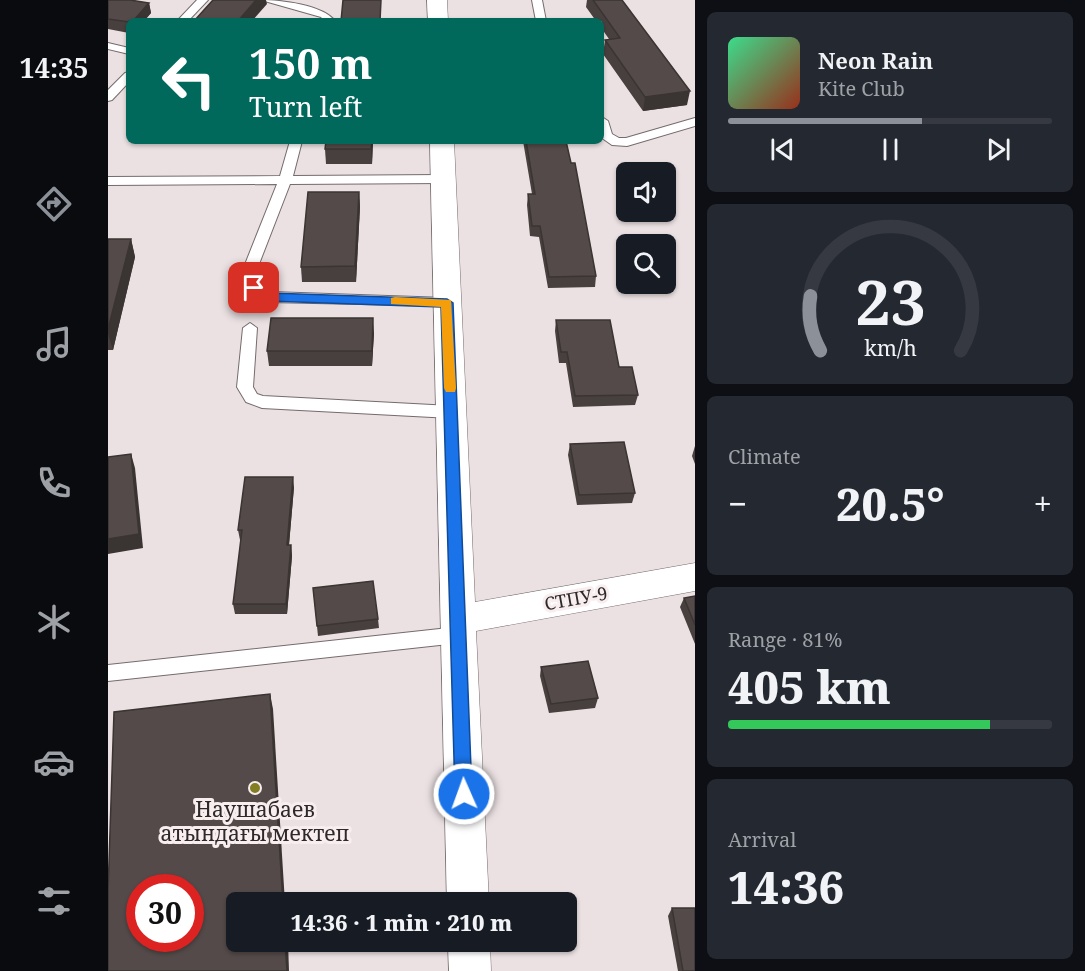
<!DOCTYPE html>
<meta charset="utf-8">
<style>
:root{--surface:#171b24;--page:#242831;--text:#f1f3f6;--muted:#9ea1a6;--line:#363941;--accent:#8c9099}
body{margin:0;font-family:"Noto Serif",serif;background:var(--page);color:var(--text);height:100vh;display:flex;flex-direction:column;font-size:22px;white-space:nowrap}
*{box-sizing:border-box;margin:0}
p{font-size:20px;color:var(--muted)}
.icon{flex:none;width:33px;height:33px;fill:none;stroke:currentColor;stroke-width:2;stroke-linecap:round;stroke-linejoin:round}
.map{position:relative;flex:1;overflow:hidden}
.details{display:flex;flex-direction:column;gap:12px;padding:12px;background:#0d0f14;width:390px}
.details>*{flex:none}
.banner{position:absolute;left:18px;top:18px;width:478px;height:126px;border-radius:9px;box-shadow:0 2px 4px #0004;background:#00695c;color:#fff;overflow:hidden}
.tools{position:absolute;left:508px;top:162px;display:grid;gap:12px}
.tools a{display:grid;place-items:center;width:60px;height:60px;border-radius:9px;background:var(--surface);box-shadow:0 2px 4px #0004;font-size:30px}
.speed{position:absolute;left:18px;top:874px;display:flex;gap:12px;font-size:30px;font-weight:700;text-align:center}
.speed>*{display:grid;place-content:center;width:78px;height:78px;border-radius:50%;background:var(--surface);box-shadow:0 2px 4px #0004;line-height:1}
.speed .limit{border:9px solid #d22;background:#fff;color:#111}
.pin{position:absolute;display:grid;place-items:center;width:51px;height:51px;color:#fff;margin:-26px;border-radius:12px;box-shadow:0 3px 9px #0006}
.me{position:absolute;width:66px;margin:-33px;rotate:358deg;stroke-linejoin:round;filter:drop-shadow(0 0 4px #0008)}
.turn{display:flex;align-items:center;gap:21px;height:126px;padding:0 24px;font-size:27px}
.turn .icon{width:78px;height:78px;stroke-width:2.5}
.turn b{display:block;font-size:42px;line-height:51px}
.big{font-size:45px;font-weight:800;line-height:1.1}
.details .tile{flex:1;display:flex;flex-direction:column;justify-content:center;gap:9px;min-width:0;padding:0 21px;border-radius:9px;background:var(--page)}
.details .dial{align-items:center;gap:0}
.dial svg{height:156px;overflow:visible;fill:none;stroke:var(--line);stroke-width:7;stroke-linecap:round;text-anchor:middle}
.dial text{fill:var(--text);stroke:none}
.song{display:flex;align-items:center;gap:18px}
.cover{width:72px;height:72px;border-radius:9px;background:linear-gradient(135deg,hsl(150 70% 55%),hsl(10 70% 35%))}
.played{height:6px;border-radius:3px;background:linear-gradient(90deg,var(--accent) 60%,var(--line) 60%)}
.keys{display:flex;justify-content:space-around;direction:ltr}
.heat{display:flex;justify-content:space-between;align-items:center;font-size:33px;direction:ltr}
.charge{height:9px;border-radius:4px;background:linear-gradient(90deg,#34c759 81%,var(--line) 0)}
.trip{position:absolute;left:118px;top:892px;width:351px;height:60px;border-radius:9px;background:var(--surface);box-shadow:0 2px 4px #0004;font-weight:800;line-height:60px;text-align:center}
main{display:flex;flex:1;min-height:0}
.dock{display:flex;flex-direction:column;width:108px;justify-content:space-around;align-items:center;background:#090b0e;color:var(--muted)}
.dock .icon{width:42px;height:42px}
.dock .selected{color:var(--accent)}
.dock b{font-size:27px;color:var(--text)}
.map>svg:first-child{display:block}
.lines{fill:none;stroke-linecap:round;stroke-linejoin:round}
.lane-casing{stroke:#746b6c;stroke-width:2}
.street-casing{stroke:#746b6c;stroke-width:1}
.lane{fill:#fff;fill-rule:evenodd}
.street{fill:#fff;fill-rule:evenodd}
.wall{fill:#47403f}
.shaded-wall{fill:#3a3433}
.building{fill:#534a49;stroke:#3a3433;stroke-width:1.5;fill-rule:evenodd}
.route{fill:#1a73e8;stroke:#114b97;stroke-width:1.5}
.slow{fill:#f59e0b}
.poi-dot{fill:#837d24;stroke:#f8eeef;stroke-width:2}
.labels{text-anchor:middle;stroke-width:6;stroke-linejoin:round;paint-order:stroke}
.street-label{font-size:18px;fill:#2e2a2a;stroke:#f8eeef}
.near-poi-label{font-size:21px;fill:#2e2a2a;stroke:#f8eeef}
</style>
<main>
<nav class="dock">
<b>14:35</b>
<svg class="icon selected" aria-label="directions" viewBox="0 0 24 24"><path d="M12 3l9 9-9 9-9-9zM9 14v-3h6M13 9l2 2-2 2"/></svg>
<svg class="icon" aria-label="music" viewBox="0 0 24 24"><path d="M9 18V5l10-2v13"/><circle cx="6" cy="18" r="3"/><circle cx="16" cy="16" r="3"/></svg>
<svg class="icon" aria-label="phone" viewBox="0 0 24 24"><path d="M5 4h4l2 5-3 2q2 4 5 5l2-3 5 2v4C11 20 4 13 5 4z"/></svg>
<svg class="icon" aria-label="climate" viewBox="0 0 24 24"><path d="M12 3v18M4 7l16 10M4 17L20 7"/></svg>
<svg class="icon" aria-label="car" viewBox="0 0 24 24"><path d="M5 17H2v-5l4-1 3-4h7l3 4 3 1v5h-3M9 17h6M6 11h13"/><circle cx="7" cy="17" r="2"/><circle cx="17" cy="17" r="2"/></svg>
<svg class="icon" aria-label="filters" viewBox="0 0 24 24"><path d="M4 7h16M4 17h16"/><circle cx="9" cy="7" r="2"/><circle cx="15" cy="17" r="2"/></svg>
</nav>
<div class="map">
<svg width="587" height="971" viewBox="0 0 587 971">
<rect width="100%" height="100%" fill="#ebe1e2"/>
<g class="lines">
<!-- lane casing -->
<g class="lane-casing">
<g id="lane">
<polygon points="89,0 100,0 80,21 69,21"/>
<path d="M153,0C173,0 215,5 227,21H216L213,17Z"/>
<polygon points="424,0 434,0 438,21 428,21"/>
<polygon points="0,43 21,48 21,54 0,49"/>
<polygon points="21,72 21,82 4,100 0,101 0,90 17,73"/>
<polygon points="494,117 500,121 504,134 511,138 518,138 587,118 587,126 519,146 504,145 494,138"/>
<polygon points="182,141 194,141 185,176 335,175 341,179 335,183 182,184 146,277 151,285 163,292 339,298 346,303 344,306 160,302 141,291 132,277 169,184 0,185 0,177 172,176"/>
<polygon points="142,323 149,328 145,387 149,394 155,396 343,406 349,408 351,412 349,416 343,418 154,408 138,402 129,387 135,328"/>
<polygon points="350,627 356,629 359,635 356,641 350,643 0,681 0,665"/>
</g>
</g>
<!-- street casing -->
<g class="street-casing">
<g id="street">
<polygon points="319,0 339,0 340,21 320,21"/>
<polygon points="322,141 346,141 367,602 587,563 587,591 368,631 381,903 339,903"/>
<polygon points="340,942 382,942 383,971 341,971"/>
</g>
</g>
<!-- lane -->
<use href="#lane" class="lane"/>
<!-- street -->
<use href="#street" class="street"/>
</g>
<!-- wall -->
<g class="wall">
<polygon points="0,0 41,3 43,13 36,21 21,21 21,33 0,29"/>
<polygon points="479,0 514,0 579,105 535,111 495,54 497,40 501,39 494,29 494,21 488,21 478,7"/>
<polygon points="218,141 265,141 264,164 218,164 217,149"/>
<polygon points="415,141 458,141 488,276 487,287 440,288 431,237 422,236 419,205 420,194 424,194"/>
<polygon points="251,192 252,207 248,282 194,282 193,267"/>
<polygon points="0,239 23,239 27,257 5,350 0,350"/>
<polygon points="448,320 511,367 530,395 527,405 465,407 458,363 451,363 447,331"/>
<polygon points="266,333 264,366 161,366 159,351"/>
<polygon points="462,444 527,493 524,503 469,505 460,455"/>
<polygon points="587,446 587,464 584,456"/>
<polygon points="186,487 181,545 183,545 184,556 179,614 127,614 125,604 133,540 132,540 130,530"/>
<polygon points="205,588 270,619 271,628 210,636"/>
<polygon points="587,596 587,644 572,607 576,598"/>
<polygon points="433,667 490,698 487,708 441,713 432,676"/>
<polygon points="564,908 587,971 570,971 560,916"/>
</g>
<!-- shaded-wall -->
<g class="shaded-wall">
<polygon points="148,0 158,0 159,4 144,21 130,21"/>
<polygon points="41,3 43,13 36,21 25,21"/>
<polygon points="582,91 579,105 535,111 537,97"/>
<polygon points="264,141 265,141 264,164 263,149"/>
<polygon points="251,192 252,207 248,282 247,266"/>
<polygon points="23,239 27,257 5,350 0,334 0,329"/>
<polygon points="265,318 266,333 264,366 264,351"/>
<polygon points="23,454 27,468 35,548 0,554 0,539"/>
<polygon points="185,477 186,487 180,556 179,545"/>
<polygon points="183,545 184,556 179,614 178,604"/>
<polygon points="162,694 165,709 177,903 175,903"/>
<polygon points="177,942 180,942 181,971 179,971"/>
</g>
<!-- building -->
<g class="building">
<polygon points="0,0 22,0 41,3 25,21 21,21 21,22 0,19"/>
<polygon points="105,0 148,0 130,21 86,21"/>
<polygon points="235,0 273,0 272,21 233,21"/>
<polygon points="485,0 514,0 582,91 537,97 497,40 512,38"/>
<polygon points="218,141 264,141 263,149 217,149"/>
<polygon points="418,141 458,141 463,163 467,163 488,276 441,277 432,226 424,226 420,194 427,194"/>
<polygon points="200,192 251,192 247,266 193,267"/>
<polygon points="0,239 23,239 0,329"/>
<polygon points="163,318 265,318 264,351 159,351"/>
<polygon points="448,320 502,320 511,367 524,367 530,395 467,396 459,352 453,352"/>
<polygon points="516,442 527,493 471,495 462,444"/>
<polygon points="23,454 31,534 0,539 0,457"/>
<polygon points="137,477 185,477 179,545 183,545 178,604 125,604 134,530 130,530"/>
<polygon points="265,581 270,619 209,626 205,588"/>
<polygon points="587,596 587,625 576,598"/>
<polygon points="480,661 490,698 443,704 433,667"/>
<path d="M162,694L175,903H129V942H177L179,971H0V892L6,712ZM32,888H82V939H32Z"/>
<polygon points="564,908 587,908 587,971 575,971"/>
</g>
<!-- route -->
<polygon class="route" points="146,284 162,293 339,299 345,303 364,794 361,800 356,802 350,800 347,794 333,307 160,301 142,291 142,286"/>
<!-- slow -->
<polygon class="slow" points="287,297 343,300 348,388 347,392 338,392 336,388 333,307 283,304 283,298"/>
<!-- markers -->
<circle class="poi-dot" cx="147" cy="788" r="6"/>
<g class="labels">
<!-- street labels -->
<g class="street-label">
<text transform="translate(468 599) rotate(-10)" y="6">СТПУ-9</text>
</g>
<!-- near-poi labels -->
<g class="near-poi-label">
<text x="147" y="817">Наушабаев<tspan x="147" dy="24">атындағы мектеп</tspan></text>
</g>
</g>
</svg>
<div class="tools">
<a><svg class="icon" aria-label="sound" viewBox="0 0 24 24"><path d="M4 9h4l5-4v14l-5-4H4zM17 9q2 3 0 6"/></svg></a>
<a><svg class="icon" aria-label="search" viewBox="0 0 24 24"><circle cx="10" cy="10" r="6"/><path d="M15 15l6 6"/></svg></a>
</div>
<div class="speed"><div class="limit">30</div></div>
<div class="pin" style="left:146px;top:288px;background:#d93025"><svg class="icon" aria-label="arrive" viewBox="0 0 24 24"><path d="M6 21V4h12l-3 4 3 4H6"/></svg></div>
<svg class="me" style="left:356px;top:794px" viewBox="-20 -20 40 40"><circle r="17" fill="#1a73e8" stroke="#fff" stroke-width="3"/><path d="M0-11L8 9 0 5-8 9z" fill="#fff"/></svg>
<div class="trip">14:36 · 1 min · 210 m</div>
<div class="banner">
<div class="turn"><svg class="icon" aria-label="left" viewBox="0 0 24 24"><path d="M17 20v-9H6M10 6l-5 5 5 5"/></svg><div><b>150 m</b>Turn left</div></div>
</div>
</div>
<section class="details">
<div class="tile">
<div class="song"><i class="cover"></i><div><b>Neon Rain</b><p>Kite Club</p></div></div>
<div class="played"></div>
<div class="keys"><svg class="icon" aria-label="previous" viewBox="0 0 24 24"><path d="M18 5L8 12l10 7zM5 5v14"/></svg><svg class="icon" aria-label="pause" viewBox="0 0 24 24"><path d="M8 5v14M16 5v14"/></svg><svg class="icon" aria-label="next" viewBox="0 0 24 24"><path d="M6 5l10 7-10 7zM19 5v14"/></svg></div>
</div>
<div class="tile dial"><svg viewBox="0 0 100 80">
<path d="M14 69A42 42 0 1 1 86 69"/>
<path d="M14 69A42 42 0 0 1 9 41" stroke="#8c9099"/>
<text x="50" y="56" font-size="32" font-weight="700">23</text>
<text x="50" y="72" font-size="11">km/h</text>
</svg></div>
<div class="tile"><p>Climate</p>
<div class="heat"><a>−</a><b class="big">20.5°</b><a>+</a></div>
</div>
<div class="tile"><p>Range · 81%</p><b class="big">405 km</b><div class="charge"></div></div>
<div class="tile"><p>Arrival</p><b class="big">14:36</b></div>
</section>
</main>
